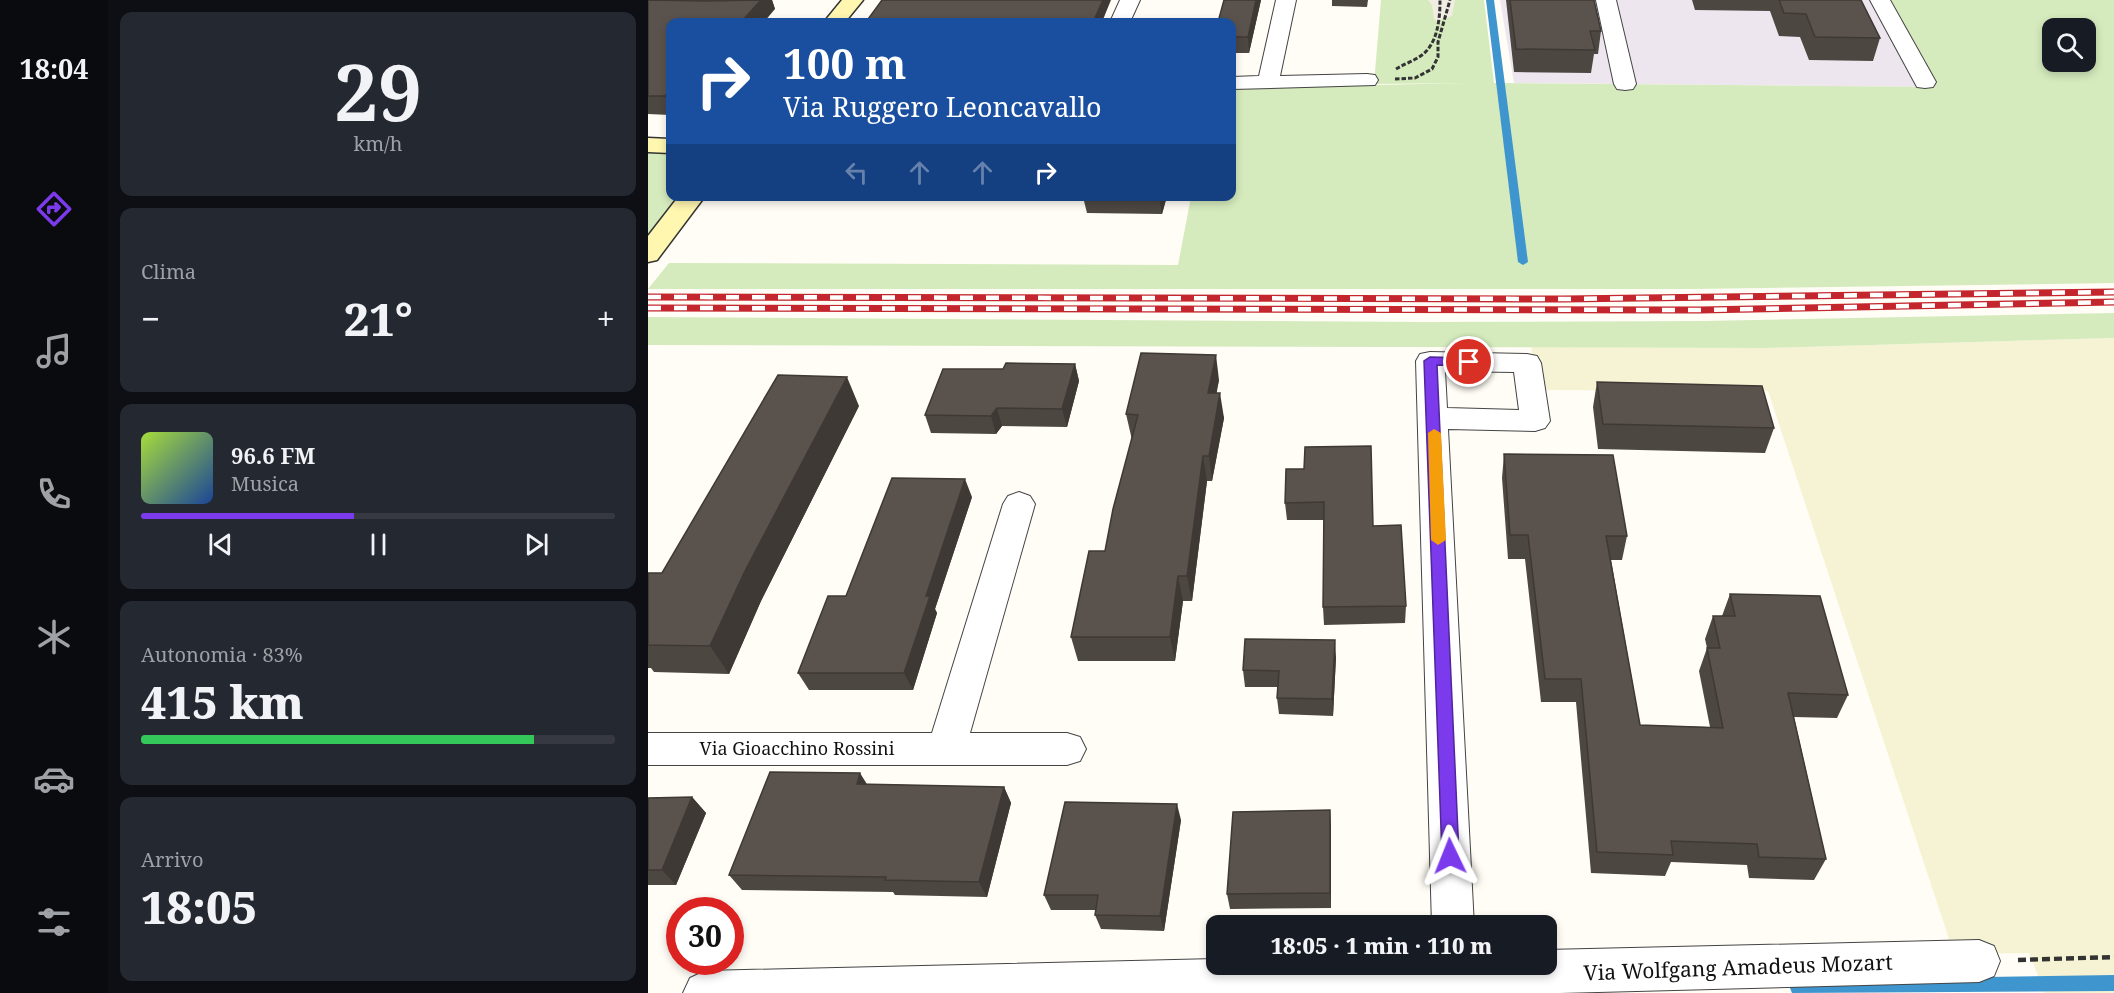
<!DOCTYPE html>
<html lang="it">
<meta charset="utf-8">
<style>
:root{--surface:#171b24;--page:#242831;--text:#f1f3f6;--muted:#9ea1a6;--line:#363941;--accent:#7c3aed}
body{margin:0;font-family:"Noto Serif",serif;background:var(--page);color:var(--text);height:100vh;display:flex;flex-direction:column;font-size:22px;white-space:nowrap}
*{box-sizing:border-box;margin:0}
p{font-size:20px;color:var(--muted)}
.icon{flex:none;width:33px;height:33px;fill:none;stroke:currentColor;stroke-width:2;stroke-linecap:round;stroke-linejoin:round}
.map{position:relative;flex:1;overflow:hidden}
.sheet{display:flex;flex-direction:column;gap:12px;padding:12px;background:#0d0f14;width:540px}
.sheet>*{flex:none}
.banner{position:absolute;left:18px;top:18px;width:570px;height:183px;border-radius:12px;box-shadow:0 3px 9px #0003;background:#1a4fa0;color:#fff;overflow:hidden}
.controls{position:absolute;left:1394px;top:18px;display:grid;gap:12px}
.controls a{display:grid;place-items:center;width:54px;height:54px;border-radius:12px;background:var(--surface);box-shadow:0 3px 9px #0003;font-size:30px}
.speed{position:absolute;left:18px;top:897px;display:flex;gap:12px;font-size:30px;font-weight:700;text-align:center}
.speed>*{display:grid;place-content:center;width:78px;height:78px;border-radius:50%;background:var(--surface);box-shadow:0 3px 9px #0003;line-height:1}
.speed .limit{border:9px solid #d22;background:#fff;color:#111}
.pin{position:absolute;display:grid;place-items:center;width:51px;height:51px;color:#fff;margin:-26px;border:3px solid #fff;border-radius:50%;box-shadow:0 2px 6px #0007}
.me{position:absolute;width:66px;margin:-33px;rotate:358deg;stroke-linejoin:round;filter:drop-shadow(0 0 4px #0008)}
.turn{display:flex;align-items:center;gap:21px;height:126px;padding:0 18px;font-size:27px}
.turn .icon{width:78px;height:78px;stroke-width:2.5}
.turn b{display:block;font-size:42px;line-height:51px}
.lanes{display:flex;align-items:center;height:57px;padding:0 18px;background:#0003;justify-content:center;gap:30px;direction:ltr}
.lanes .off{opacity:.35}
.big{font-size:45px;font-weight:800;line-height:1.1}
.sheet .tile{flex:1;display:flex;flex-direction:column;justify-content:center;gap:9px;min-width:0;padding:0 21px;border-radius:12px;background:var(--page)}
.sheet .dial{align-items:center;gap:0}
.dial b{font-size:78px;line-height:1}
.song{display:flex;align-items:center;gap:18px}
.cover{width:72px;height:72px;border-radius:9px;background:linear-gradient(135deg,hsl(80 70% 55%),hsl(220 70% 35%))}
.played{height:6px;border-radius:3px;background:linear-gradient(90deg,var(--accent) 45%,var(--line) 45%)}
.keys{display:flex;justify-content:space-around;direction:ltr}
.heat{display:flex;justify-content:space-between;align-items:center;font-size:33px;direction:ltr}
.charge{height:9px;border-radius:4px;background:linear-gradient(90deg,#34c759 83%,var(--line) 0)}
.trip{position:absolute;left:558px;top:915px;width:351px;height:60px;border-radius:12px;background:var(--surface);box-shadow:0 3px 9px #0003;font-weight:800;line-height:60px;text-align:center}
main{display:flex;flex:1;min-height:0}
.tabs{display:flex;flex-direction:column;width:108px;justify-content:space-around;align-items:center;background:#090b0e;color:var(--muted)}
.tabs .icon{width:42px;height:42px}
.tabs .on{color:var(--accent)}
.tabs b{font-size:27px;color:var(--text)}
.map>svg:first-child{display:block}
.industrial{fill:#eee6ef}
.farmland{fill:#f6f3d4}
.green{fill:#d5ebbd;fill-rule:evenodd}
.plaza{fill:#f1ede2}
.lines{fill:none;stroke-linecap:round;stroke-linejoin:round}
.stream{fill:#3f96cf;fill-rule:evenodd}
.street-casing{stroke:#444;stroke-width:2}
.secondary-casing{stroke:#333;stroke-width:3}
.path-far1{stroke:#333;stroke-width:3;stroke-dasharray:4.5 2;stroke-linecap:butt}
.path{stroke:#333;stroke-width:4.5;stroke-dasharray:8 4;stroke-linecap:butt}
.street{fill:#fff;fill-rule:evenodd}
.secondary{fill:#fff6b0;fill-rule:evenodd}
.rail-casing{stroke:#c4262e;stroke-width:7}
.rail{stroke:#fff;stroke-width:4.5;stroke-dasharray:13;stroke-linecap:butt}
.wall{fill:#4d4742}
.shaded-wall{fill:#3f3936}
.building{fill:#5a524d;stroke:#3f3936;stroke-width:1.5}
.route{fill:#7c3aed;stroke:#51269a;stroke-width:1.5}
.slow{fill:#f59e0b}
.labels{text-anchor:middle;stroke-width:6;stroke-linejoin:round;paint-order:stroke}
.street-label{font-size:18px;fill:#111;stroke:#fff}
.near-street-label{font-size:21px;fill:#111;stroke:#fff}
</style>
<main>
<nav class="tabs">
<b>18:04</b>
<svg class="icon on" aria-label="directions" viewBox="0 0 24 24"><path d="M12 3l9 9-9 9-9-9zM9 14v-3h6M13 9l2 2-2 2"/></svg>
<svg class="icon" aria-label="music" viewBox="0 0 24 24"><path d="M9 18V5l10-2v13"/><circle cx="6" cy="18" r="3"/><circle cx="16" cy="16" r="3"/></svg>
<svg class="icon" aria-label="phone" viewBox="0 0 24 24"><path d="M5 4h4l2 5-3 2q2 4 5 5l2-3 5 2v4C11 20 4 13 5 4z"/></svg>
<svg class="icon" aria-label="climate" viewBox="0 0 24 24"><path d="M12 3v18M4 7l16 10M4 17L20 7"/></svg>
<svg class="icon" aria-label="car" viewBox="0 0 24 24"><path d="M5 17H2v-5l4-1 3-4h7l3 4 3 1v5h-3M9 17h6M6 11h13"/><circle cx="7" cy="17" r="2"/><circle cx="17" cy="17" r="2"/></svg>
<svg class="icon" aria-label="filters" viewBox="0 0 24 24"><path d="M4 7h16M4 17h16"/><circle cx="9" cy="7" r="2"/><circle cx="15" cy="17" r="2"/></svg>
</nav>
<section class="sheet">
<div class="tile dial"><b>29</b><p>km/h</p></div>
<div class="tile"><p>Clima</p>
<div class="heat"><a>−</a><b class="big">21°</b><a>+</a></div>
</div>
<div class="tile">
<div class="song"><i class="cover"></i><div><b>96.6 FM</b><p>Musica</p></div></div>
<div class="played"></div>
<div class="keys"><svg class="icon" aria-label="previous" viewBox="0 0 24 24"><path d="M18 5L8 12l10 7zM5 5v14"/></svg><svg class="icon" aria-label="pause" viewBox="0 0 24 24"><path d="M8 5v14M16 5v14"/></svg><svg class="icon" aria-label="next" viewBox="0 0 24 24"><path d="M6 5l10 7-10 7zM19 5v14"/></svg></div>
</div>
<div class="tile"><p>Autonomia · 83%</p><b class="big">415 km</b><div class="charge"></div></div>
<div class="tile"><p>Arrivo</p><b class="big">18:05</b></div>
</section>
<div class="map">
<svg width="1466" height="993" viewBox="0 0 1466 993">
<rect width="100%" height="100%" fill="#fffdf5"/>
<!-- industrial -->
<polygon class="industrial" points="852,0 1227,0 1278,87 866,83"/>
<!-- farmland -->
<polygon class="farmland" points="1466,338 1466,993 1397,993 1381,953 1306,954 1120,391 890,390 883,347 1118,348"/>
<!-- green -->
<g class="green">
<path d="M733,0H836L846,83L1286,87L1240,0H1466V283L1046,289H0L21,263L530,265L543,197L584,196V88L822,83L726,84ZM1404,28H1437V62H1404Z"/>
<polygon points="0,149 22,150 22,196 37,197 0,240"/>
<polygon points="1466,313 1466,338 1118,348 0,345 0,317 772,322 1056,321"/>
</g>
<!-- plaza -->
<polygon class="plaza" points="780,0 807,0 804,16 789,21 786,19 784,5"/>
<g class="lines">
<!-- stream -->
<g class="stream">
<polygon points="838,0 846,0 880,262 875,265 870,262"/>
<polygon points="1466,975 1466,991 1144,993 1142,988 1144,982 1150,980"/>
</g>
<!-- street casing -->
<g class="street-casing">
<g id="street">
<polygon points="472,0 492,0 482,22 462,22"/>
<polygon points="628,0 648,0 632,76 719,74 727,75 730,80 727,85 584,89 584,77 611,76"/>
<polygon points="948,0 968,0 988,84 985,89 977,90 969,89 966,84"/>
<polygon points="1222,0 1242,0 1288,82 1285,87 1277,88 1269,87"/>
<path d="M782,352L879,354L889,356L893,363L902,421L897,428L887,431L800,429L826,926H784L768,361L772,354ZM797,371L866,372L871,410L799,408Z"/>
<polygon points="371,492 382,496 387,504 322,733 419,733 432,737 438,749 432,761 419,765 0,765 0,733 284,733 355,504 360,496"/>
<polygon points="1331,940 1346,946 1352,961 1346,976 1331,982 912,993 35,993 42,978 57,971 568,959 568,964 898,964 898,950"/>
</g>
</g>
<!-- secondary casing -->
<g class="secondary-casing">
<g id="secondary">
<polygon points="194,0 215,0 197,22 176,22"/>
<polygon points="0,138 22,139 22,153 0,152"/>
<polygon points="31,196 57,196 9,260 0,262 0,236"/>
</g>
</g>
<!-- path-far1 -->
<g class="path-far1">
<path d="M748,69C756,64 766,61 774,55C790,43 792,18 792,0"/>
<polyline points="747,79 767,78 784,69 790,57 790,42 802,0"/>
</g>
<!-- path -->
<polyline class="path" points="1370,960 1466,957"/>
<!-- street -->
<use href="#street" class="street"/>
<!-- secondary -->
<use href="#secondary" class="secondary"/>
<!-- rail casing -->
<g class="rail-casing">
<g id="rail">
<polyline points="0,297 916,299 1466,292"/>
<polyline points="0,308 1052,310 1466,302"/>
</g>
</g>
<!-- rail -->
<use href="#rail" class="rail"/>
</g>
<!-- wall -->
<g class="wall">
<polygon points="0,0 124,0 127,9 22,22 22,115 0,114"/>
<polygon points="576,0 613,0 601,53 584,53 584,22"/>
<polygon points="684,0 720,0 719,7 684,6"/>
<polygon points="858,0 946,0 953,31 950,54 946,54 943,73 866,72"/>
<polygon points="1044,0 1213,0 1232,38 1225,61 1161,60 1152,37 1131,36 1122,11 1047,10"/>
<polygon points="273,196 327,196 327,198"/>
<polygon points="519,196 514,214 439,213 435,197"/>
<polygon points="427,364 431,381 419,427 354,426 348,434 283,433 277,415 355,369"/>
<polygon points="571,380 568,393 576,418 564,481 559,481 544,601 535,601 527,661 430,661 423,637 457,551 484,440 478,414"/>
<polygon points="949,382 1126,428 1117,453 950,449 945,407"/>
<polygon points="211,406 113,601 81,674 6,672 3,668 0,668 0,573 14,573"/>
<polygon points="856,454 979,536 974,560 963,560 992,725 1062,727 1051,671 1059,648 1057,639 1065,616 1074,616 1082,594 1200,695 1189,718 1146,717 1178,859 1166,880 1101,878 1099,865 1023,862 1017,876 943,873 928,702 893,702 877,559 860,559 854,478"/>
<polygon points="638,469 725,526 758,606 757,623 676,625 675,607 676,520 639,520 637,503"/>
<polygon points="324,497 287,609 289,613 265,690 161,690 150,673 198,596"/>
<polygon points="688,657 685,716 631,714 629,698 630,687 597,687 595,670"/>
<polygon points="219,784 356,787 363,803 339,897 247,895 245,892 94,890 81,875"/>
<polygon points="44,797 58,813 28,885 0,885 0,798"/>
<polygon points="533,820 516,931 453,929 447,915 448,910 403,910 396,895"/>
<polygon points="683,825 683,908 582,909 579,894"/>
</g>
<!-- shaded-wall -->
<g class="shaded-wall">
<polygon points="113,0 124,0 127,9 116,22 93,22"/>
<polygon points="455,0 463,0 454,22 445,22"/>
<polygon points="608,0 613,0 601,53 600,37"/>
<polygon points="22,90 22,108 17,96"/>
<polygon points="512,196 519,196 514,214 511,198"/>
<polygon points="568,355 571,380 564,418 560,393"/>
<polygon points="427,364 431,381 419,427 414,409"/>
<polygon points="199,377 211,406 113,601 81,674 62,646 96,573"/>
<polygon points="572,393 576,418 564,481 561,456"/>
<polygon points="349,408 354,426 348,434 343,416"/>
<polygon points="555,456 559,481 544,601 539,576"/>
<polygon points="317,479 324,497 287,609 289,613 265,690 256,673 278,596"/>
<polygon points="530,576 535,601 527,661 522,637"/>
<polygon points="687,640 688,657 685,716 684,699"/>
<polygon points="212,773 222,789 209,784"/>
<polygon points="356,787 363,803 339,897 331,882"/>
<polygon points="44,797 58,813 28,885 14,870"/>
<polygon points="529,804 533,820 516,931 512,916"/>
<polygon points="682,810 683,825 683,908 682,893"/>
</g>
<!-- building -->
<g class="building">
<polygon points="0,0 59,1 113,0 93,22 22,22 22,90 17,96 0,96"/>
<polygon points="234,0 455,0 445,22 205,22 206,21 218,22"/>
<polygon points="576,0 608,0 600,37 584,37 584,22 570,22"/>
<polygon points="862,0 946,0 953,31 942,31 947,50 868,49"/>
<polygon points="1131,0 1213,0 1232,38 1167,37 1158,14 1136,13"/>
<polygon points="435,196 512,196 511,198"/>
<polygon points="493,353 568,355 560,393 572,393 561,456 555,456 539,576 530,576 522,637 423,637 441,551 457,551 465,509 490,415 478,414"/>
<polygon points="358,363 427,364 414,409 349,408 343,416 277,415 295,369 355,369"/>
<polygon points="130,375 199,377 96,573 62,646 0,645 0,573 14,573"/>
<polygon points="949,382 1114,386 1126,428 955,424"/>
<polygon points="723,446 725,526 753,525 758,606 675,607 676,502 637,503 638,469 656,469 657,447"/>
<polygon points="856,454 965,455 979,536 958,536 992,725 1075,728 1059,648 1072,648 1065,616 1087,616 1082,594 1172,596 1200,695 1140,693 1178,859 1111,857 1109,844 1023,841 1025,855 949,852 933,679 897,679 880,535 862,535"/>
<polygon points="244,478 317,479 278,596 282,596 256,673 150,673 180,596 198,596"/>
<polygon points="597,639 687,640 684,699 629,698 631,671 595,670"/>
<polygon points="122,772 212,773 209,784 356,787 331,882 237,880 238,877 81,875"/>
<polygon points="44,797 14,870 0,870 0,798"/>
<polygon points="417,802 529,804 512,916 447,915 450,895 396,895"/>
<polygon points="682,810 682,893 579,894 585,812"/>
</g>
<!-- route -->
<polygon class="route" points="782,357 821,358 827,362 821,366 789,365 811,856 809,862 802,864 796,862 794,856 776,361"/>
<!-- slow -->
<polygon class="slow" points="786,429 793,433 798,540 790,545 783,540 780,433"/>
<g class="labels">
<!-- street labels -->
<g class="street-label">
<text x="149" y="755">Via Gioacchino Rossini</text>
</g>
<!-- near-street labels -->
<g class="near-street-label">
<text transform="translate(1090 968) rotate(-2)" y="7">Via Wolfgang Amadeus Mozart</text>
</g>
</g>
</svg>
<div class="controls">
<a><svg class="icon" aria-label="search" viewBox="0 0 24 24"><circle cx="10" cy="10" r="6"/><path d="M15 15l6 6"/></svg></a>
</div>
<div class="speed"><div class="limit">30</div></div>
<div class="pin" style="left:821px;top:362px;background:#d93025"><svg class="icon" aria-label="arrive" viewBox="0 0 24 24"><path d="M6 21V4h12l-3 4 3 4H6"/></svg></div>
<svg class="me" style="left:802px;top:856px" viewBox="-20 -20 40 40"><path d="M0-17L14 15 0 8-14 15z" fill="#7c3aed" stroke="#fff" stroke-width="4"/></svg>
<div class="trip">18:05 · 1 min · 110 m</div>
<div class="banner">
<div class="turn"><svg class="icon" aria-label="right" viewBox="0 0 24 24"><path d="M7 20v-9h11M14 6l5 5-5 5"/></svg><div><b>100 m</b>Via Ruggero Leoncavallo</div></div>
<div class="lanes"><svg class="icon off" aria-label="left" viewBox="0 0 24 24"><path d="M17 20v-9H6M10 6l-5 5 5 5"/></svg><svg class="icon off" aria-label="ahead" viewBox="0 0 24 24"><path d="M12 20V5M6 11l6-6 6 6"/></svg><svg class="icon off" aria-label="ahead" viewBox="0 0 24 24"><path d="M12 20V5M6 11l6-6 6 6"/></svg><svg class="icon" aria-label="right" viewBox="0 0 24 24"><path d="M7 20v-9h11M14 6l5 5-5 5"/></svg></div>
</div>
</div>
</main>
